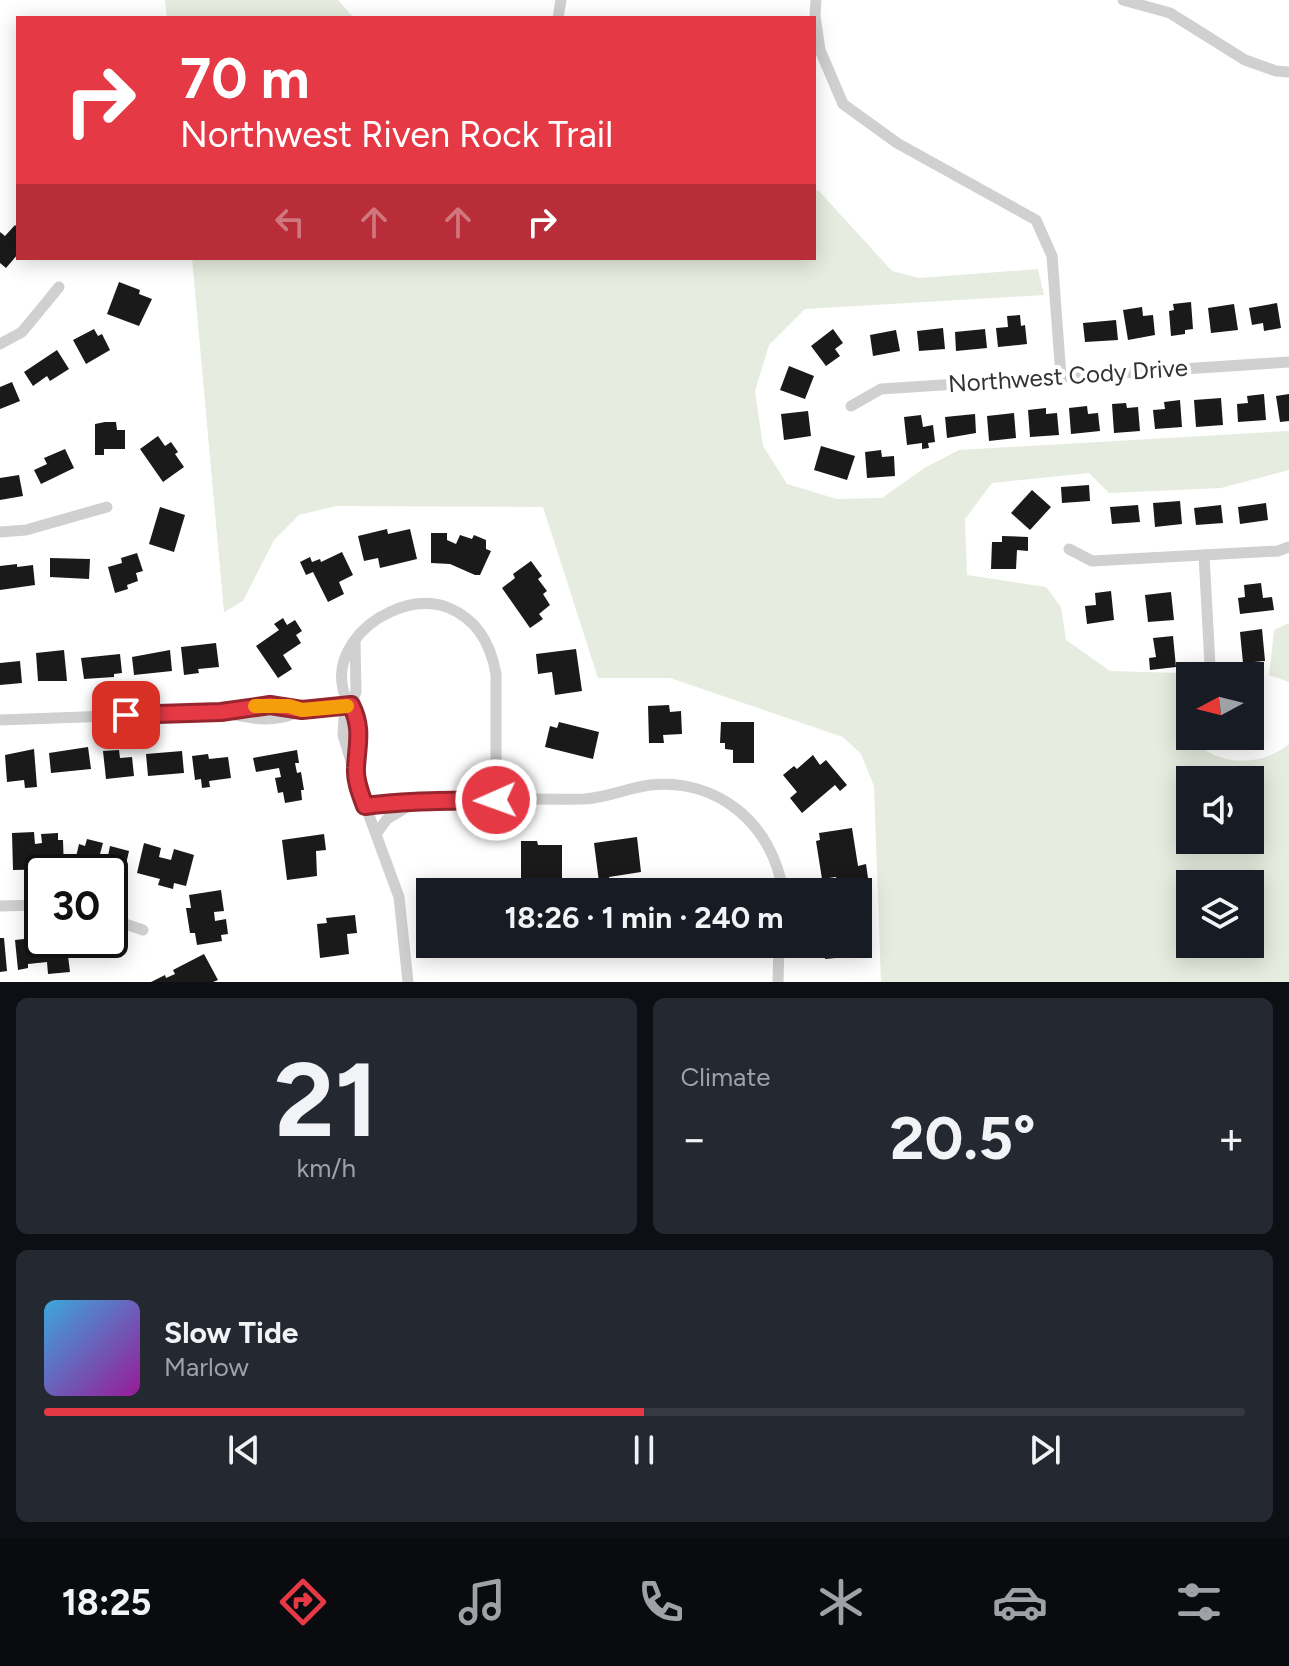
<!DOCTYPE html>
<meta charset="utf-8">
<style>
:root{--surface:#171b24;--page:#242831;--text:#f1f3f6;--muted:#9ea1a6;--line:#363941;--accent:#e63946}
body{margin:0;font-family:Figtree,sans-serif;background:var(--page);color:var(--text);height:100vh;display:flex;flex-direction:column;font-size:30px;white-space:nowrap}
*{box-sizing:border-box;margin:0}
p{font-size:26px;color:var(--muted)}
.icon{flex:none;width:44px;height:44px;fill:none;stroke:currentColor;stroke-width:2;stroke-linecap:round;stroke-linejoin:round}
.map{position:relative;height:982px;overflow:hidden}
.side{display:flex;flex-direction:column;gap:16px;padding:16px;background:#0d0f14;flex:1}
.side>*{flex:none}
.hud{position:absolute;left:16px;top:16px;width:800px;height:244px;border-radius:0px;box-shadow:0 4px 20px #0003;background:#e63946;color:#fff;overflow:hidden}
.needle{width:52px;rotate:263deg}
.controls{position:absolute;left:1176px;top:662px;display:grid;gap:16px}
.controls a{display:grid;place-items:center;width:88px;height:88px;border-radius:0px;background:var(--surface);box-shadow:0 4px 20px #0003;font-size:40px}
.speed{position:absolute;left:24px;top:854px;display:flex;gap:16px;font-size:40px;font-weight:700;text-align:center}
.speed>*{display:grid;place-content:center;width:104px;height:104px;border-radius:50%;background:var(--surface);box-shadow:0 4px 20px #0003;line-height:1}
.speed .limit{border:4px solid #111;border-radius:12px;background:#fff;color:#111}
.pin{position:absolute;display:grid;place-items:center;width:68px;height:68px;color:#fff;margin:-34px;border-radius:16px;box-shadow:0 4px 12px #0006}
.me{position:absolute;width:88px;margin:-44px;rotate:268deg;stroke-linejoin:round;filter:drop-shadow(0 0 6px #0008)}
.turn{display:flex;align-items:center;gap:28px;height:168px;padding:0 32px;font-size:36px}
.turn .icon{width:104px;height:104px;stroke-width:2.5}
.turn b{display:block;font-size:56px;line-height:68px}
.lanes{display:flex;align-items:center;height:76px;padding:0 32px;background:#0003;justify-content:center;gap:40px;direction:ltr}
.lanes .off{opacity:.35}
.big{font-size:60px;font-weight:700;line-height:1.1}
.side .tile{flex:1;display:flex;flex-direction:column;justify-content:center;gap:12px;min-width:0;padding:0 28px;border-radius:12px;background:var(--page)}
.side .dial{align-items:center;gap:0}
.dial b{font-size:104px;line-height:1}
.song{display:flex;align-items:center;gap:24px}
.cover{width:96px;height:96px;border-radius:12px;background:linear-gradient(135deg,hsl(200 70% 55%),hsl(300 70% 35%))}
.played{height:8px;border-radius:4px;background:linear-gradient(90deg,var(--accent) 50%,var(--line) 50%)}
.keys{display:flex;justify-content:space-around;direction:ltr}
.heat{display:flex;justify-content:space-between;align-items:center;font-size:44px;direction:ltr}
.side .tiles{flex:1;display:grid;gap:16px;grid-template-columns:1fr 1fr}
.tile:last-child{grid-column:span 2}
.trip{position:absolute;left:416px;top:878px;width:456px;height:80px;border-radius:0px;background:var(--surface);box-shadow:0 4px 20px #0003;font-weight:700;line-height:80px;text-align:center}
.tab-bar{display:flex;height:128px;justify-content:space-around;align-items:center;background:#090b0e;color:var(--muted)}
.tab-bar .icon{width:56px;height:56px}
.tab-bar .selected{color:var(--accent)}
.tab-bar b{font-size:36px;color:var(--text)}
.map>svg:first-child{display:block}
.green{fill:#e6ecdf;fill-rule:evenodd}
.building{fill:#1a1a1a}
.lines{fill:none;stroke-linecap:round;stroke-linejoin:round}
.minor{stroke:#d0d0d0;stroke-width:11}
.route-casing{stroke:#96252e;stroke-width:20}
.route{stroke:#e63946;stroke-width:14}
.slow{stroke:#f59e0b;stroke-width:14}
.labels{text-anchor:middle;stroke-width:8;stroke-linejoin:round;paint-order:stroke}
.street-label{font-size:24px;fill:#333;stroke:#fff}
</style>
<div class="map">
<svg width="1289" height="982" viewBox="0 0 1289 982">
<rect width="100%" height="100%" fill="#fff"/>
<!-- green -->
<g class="green">
<polygon points="165,0 338,0 354,18 167,18"/>
<path d="M818,190L892,271L919,278L1038,269L1044,295L805,309L769,345L755,391L763,446L787,484L837,499L882,498L926,467L959,450L1289,431V470L1221,488L1109,493L1089,473L992,483L965,519L967,575L1046,587L1061,607L1066,640L1110,671L1180,673L1181,725C1188,733 1194,742 1202,748C1229,767 1265,764 1289,744V982H881L874,786L861,754L843,737L670,678H598L543,507L336,506L299,515L274,540L243,601L224,612L192,258H814V192ZM1190,780H1250V840H1190ZM1190,884H1250V944H1190Z"/>
<polygon points="1289,623 1289,682 1269,675 1274,630"/>
</g>
<!-- building -->
<g class="building">
<polygon points="15,225 18,228 18,254 6,268 0,263 0,232 5,236"/>
<polygon points="119,282 140,290 139,294 152,299 139,326 107,314"/>
<polygon points="1191,302 1193,329 1185,330 1185,334 1171,336 1169,311 1174,310 1173,304"/>
<polygon points="1277,303 1281,328 1264,331 1263,323 1252,325 1249,308"/>
<polygon points="1234,304 1238,330 1211,333 1208,308"/>
<polygon points="1142,307 1143,316 1153,315 1155,335 1128,340 1123,310"/>
<polygon points="1020,315 1021,326 1025,325 1027,344 998,347 996,328 1008,327 1007,316"/>
<polygon points="1116,320 1118,340 1085,342 1083,323"/>
<polygon points="943,328 945,349 919,351 917,331"/>
<polygon points="94,329 98,336 102,334 110,350 86,364 73,340"/>
<polygon points="833,329 843,343 835,349 840,356 826,366 811,346"/>
<polygon points="985,329 987,348 956,351 955,332"/>
<polygon points="896,330 900,351 873,356 870,335"/>
<polygon points="57,350 69,369 50,381 47,376 33,386 24,372"/>
<polygon points="789,366 814,376 805,399 780,390"/>
<polygon points="12,382 20,401 0,409 0,387"/>
<polygon points="1264,394 1266,420 1238,422 1237,404 1248,403 1247,396"/>
<polygon points="1289,394 1289,421 1280,422 1276,396"/>
<polygon points="1221,398 1223,425 1196,427 1194,400"/>
<polygon points="1180,400 1182,427 1155,429 1153,410 1165,409 1164,402"/>
<polygon points="1126,403 1127,408 1138,407 1140,431 1114,433 1112,404"/>
<polygon points="1087,406 1088,414 1098,413 1100,431 1071,434 1069,408"/>
<polygon points="1046,408 1046,414 1057,413 1059,435 1030,437 1028,410"/>
<polygon points="808,411 811,436 784,440 781,414"/>
<polygon points="1014,413 1016,438 989,441 987,416"/>
<polygon points="975,414 976,433 947,438 945,417"/>
<polygon points="921,415 923,427 933,425 935,442 928,443 929,448 922,449 922,443 907,445 904,417"/>
<polygon points="105,422 116,422 117,430 125,430 125,449 104,449 104,455 95,455 95,424"/>
<polygon points="158,436 165,446 171,442 178,452 175,454 184,467 163,482 140,449"/>
<polygon points="821,446 855,456 847,480 814,470"/>
<polygon points="65,449 74,468 41,484 34,470 47,464 44,458"/>
<polygon points="881,450 882,457 894,456 895,476 867,478 865,452"/>
<polygon points="19,475 23,496 0,500 0,478"/>
<polygon points="1089,485 1090,501 1062,503 1061,487"/>
<polygon points="1032,490 1051,507 1030,530 1011,513"/>
<polygon points="1180,501 1182,524 1155,527 1153,503"/>
<polygon points="1266,503 1268,520 1240,524 1238,507"/>
<polygon points="1138,505 1140,522 1112,524 1110,507"/>
<polygon points="1221,505 1223,523 1196,525 1194,508"/>
<polygon points="160,507 185,515 174,552 149,544"/>
<polygon points="387,529 388,534 410,529 417,559 380,568 378,558 364,561 358,536"/>
<polygon points="431,533 447,533 447,540 456,544 460,535 472,539 474,535 486,540 486,549 491,551 480,575 475,575 450,564 431,563"/>
<polygon points="1002,536 1028,537 1028,551 1017,550 1016,569 991,569 992,542 1002,542"/>
<polygon points="342,552 353,575 339,582 344,594 328,602 313,572 306,575 300,562 310,557 312,562 320,559 321,562"/>
<polygon points="137,553 143,571 136,573 138,581 127,585 128,589 115,593 108,567 122,563 121,558"/>
<polygon points="50,558 90,559 89,579 50,577"/>
<polygon points="531,561 542,576 538,579 547,591 543,594 550,605 539,614 543,619 530,628 502,588 515,578 513,574"/>
<polygon points="17,564 17,567 33,565 35,585 0,590 0,566"/>
<polygon points="1261,583 1263,598 1272,597 1274,610 1240,614 1238,598 1245,597 1244,585"/>
<polygon points="1111,591 1114,620 1087,624 1085,606 1096,605 1095,593"/>
<polygon points="1171,592 1174,620 1148,622 1145,595"/>
<polygon points="283,618 287,625 295,620 302,631 296,635 301,643 283,655 292,669 278,678 256,646 279,630 274,624"/>
<polygon points="1262,629 1265,661 1243,663 1240,632"/>
<polygon points="1173,636 1176,667 1150,670 1149,658 1156,657 1153,638"/>
<polygon points="216,643 219,667 198,669 199,673 184,675 181,647"/>
<polygon points="576,649 582,691 555,695 552,672 538,674 536,654"/>
<polygon points="64,650 67,681 38,681 36,653"/>
<polygon points="170,650 172,671 134,675 132,657"/>
<polygon points="120,654 122,673 114,674 114,677 84,679 81,658"/>
<polygon points="20,661 22,683 0,685 0,663"/>
<polygon points="669,705 670,712 681,711 682,734 663,735 664,743 649,743 648,706"/>
<polygon points="559,722 599,732 593,759 545,747 550,726 557,728"/>
<polygon points="721,722 754,722 754,763 733,763 733,750 725,749 725,743 720,743"/>
<polygon points="88,747 91,769 51,773 49,753"/>
<polygon points="34,749 37,787 25,788 24,780 7,782 5,755"/>
<polygon points="119,750 120,758 132,757 134,776 106,779 103,751"/>
<polygon points="297,750 299,763 295,763 297,773 301,772 304,790 301,790 302,800 285,803 283,792 278,793 275,778 281,777 279,768 256,772 253,758"/>
<polygon points="182,751 184,773 148,776 146,754"/>
<polygon points="208,754 209,759 228,757 231,778 209,781 210,787 202,788 201,779 195,780 192,756"/>
<polygon points="813,755 820,765 826,760 847,785 840,791 835,785 802,813 790,798 797,792 783,775 794,766 797,769"/>
<polygon points="852,828 858,866 866,864 868,878 853,880 854,891 839,892 836,877 822,879 816,841 820,840 819,833"/>
<polygon points="34,832 35,844 42,843 41,834 58,833 58,840 63,840 64,869 13,870 12,833"/>
<polygon points="324,834 326,850 316,851 317,876 287,880 282,840"/>
<polygon points="637,837 641,872 609,877 610,880 599,882 594,843"/>
<polygon points="87,839 103,843 100,854 108,856 110,846 129,851 122,882 110,879 110,872 73,870 79,844 85,846"/>
<polygon points="521,841 537,841 538,845 562,845 562,886 530,886 530,879 521,878"/>
<polygon points="144,843 161,848 159,857 171,860 174,849 194,855 186,886 174,883 173,889 158,885 160,879 137,873"/>
<polygon points="728,879 729,892 705,892 704,881"/>
<polygon points="221,890 224,911 214,912 215,921 226,919 228,934 221,935 222,941 197,945 195,933 190,933 186,908 191,908 189,895"/>
<polygon points="355,915 357,933 347,934 349,954 320,958 317,924 327,923 326,918"/>
<polygon points="42,937 42,940 66,940 70,972 48,974 47,962 28,964 28,968 18,970 15,940"/>
<polygon points="0,938 4,938 7,971 0,972"/>
<polygon points="824,944 859,944 859,947 845,949 846,957 825,959"/>
<polygon points="204,954 218,980 213,982 151,982 165,975 166,978 175,974 173,970"/>
</g>
<g class="lines">
<!-- minor -->
<g class="minor">
<polyline points="816,0 815,16 820,50 843,104 897,143 1036,220 1052,256 1061,376"/>
<polyline points="1123,0 1170,13 1245,60 1276,71 1289,72"/>
<polyline points="558,18 561,0"/>
<polyline points="0,344 22,332 59,287"/>
<polyline points="851,406 881,389 1289,362"/>
<polyline points="0,532 26,530 107,507"/>
<polyline points="1069,549 1092,561 1278,551 1289,547"/>
<polyline points="1204,555 1210,665"/>
<polyline points="355,640 356,692 344,719 343,735 360,791 399,897 408,982"/>
<path d="M225,713C252,719 277,724 302,710"/>
<polyline points="0,720 221,712 270,705 302,710 351,705"/>
<path d="M356,771C358,754 361,738 358,722C356,710 345,701 343,689C335,656 361,625 390,612C409,603 429,600 449,608C478,620 491,645 496,674V800"/>
<path d="M365,806L397,801L412,804C468,796 527,800 584,799C606,798 628,788 650,785C718,778 773,824 783,892"/>
<polyline points="376,834 387,819 412,804"/>
<polyline points="0,906 42,905"/>
<polyline points="110,919 143,930"/>
<polyline points="778,982 779,944"/>
</g>
</g>
<g class="lines">
<!-- route casing -->
<g class="route-casing">
<path id="route" d="M126,715L221,712L270,705L302,710L351,705C363,728 357,745 356,768C355,781 361,795 365,806C408,800 452,801 496,800"/>
</g>
<!-- route -->
<use href="#route" class="route"/>
<!-- slow -->
<polyline class="slow" points="255,706 289,706 302,710 347,706"/>
</g>
<g class="labels">
<!-- street labels -->
<g class="street-label">
<text transform="translate(1068 376) rotate(-4)" y="8">Northwest Cody Drive</text>
</g>
</g>
</svg>
<div class="controls">
<a><svg class="needle" viewBox="-14 -14 28 28"><path d="M0-13l5 13h-10z" fill="#e53935"/><path d="M0 13l5-13h-10z" fill="#9ea1a6"/></svg></a>
<a><svg class="icon" aria-label="sound" viewBox="0 0 24 24"><path d="M4 9h4l5-4v14l-5-4H4zM17 9q2 3 0 6"/></svg></a>
<a><svg class="icon" aria-label="layers" viewBox="0 0 24 24"><path d="M12 4l9 5-9 5-9-5zM3 14l9 5 9-5"/></svg></a>
</div>
<div class="speed"><div class="limit">30</div></div>
<div class="pin" style="left:126px;top:715px;background:#d93025"><svg class="icon" aria-label="arrive" viewBox="0 0 24 24"><path d="M6 21V4h12l-3 4 3 4H6"/></svg></div>
<svg class="me" style="left:496px;top:800px" viewBox="-20 -20 40 40"><circle r="17" fill="#e63946" stroke="#fff" stroke-width="3"/><path d="M0-11L8 9 0 5-8 9z" fill="#fff"/></svg>
<div class="trip">18:26 · 1 min · 240 m</div>
<div class="hud">
<div class="turn"><svg class="icon" aria-label="right" viewBox="0 0 24 24"><path d="M7 20v-9h11M14 6l5 5-5 5"/></svg><div><b>70 m</b>Northwest Riven Rock Trail</div></div>
<div class="lanes"><svg class="icon off" aria-label="left" viewBox="0 0 24 24"><path d="M17 20v-9H6M10 6l-5 5 5 5"/></svg><svg class="icon off" aria-label="ahead" viewBox="0 0 24 24"><path d="M12 20V5M6 11l6-6 6 6"/></svg><svg class="icon off" aria-label="ahead" viewBox="0 0 24 24"><path d="M12 20V5M6 11l6-6 6 6"/></svg><svg class="icon" aria-label="right" viewBox="0 0 24 24"><path d="M7 20v-9h11M14 6l5 5-5 5"/></svg></div>
</div>
</div>
<section class="side">
<div class="tiles">
<div class="tile dial"><b>21</b><p>km/h</p></div>
<div class="tile"><p>Climate</p>
<div class="heat"><a>−</a><b class="big">20.5°</b><a>+</a></div>
</div>
<div class="tile">
<div class="song"><i class="cover"></i><div><b>Slow Tide</b><p>Marlow</p></div></div>
<div class="played"></div>
<div class="keys"><svg class="icon" aria-label="previous" viewBox="0 0 24 24"><path d="M18 5L8 12l10 7zM5 5v14"/></svg><svg class="icon" aria-label="pause" viewBox="0 0 24 24"><path d="M8 5v14M16 5v14"/></svg><svg class="icon" aria-label="next" viewBox="0 0 24 24"><path d="M6 5l10 7-10 7zM19 5v14"/></svg></div>
</div>
</div>
</section>
<nav class="tab-bar">
<b>18:25</b>
<svg class="icon selected" aria-label="directions" viewBox="0 0 24 24"><path d="M12 3l9 9-9 9-9-9zM9 14v-3h6M13 9l2 2-2 2"/></svg>
<svg class="icon" aria-label="music" viewBox="0 0 24 24"><path d="M9 18V5l10-2v13"/><circle cx="6" cy="18" r="3"/><circle cx="16" cy="16" r="3"/></svg>
<svg class="icon" aria-label="phone" viewBox="0 0 24 24"><path d="M5 4h4l2 5-3 2q2 4 5 5l2-3 5 2v4C11 20 4 13 5 4z"/></svg>
<svg class="icon" aria-label="climate" viewBox="0 0 24 24"><path d="M12 3v18M4 7l16 10M4 17L20 7"/></svg>
<svg class="icon" aria-label="car" viewBox="0 0 24 24"><path d="M5 17H2v-5l4-1 3-4h7l3 4 3 1v5h-3M9 17h6M6 11h13"/><circle cx="7" cy="17" r="2"/><circle cx="17" cy="17" r="2"/></svg>
<svg class="icon" aria-label="filters" viewBox="0 0 24 24"><path d="M4 7h16M4 17h16"/><circle cx="9" cy="7" r="2"/><circle cx="15" cy="17" r="2"/></svg>
</nav>
